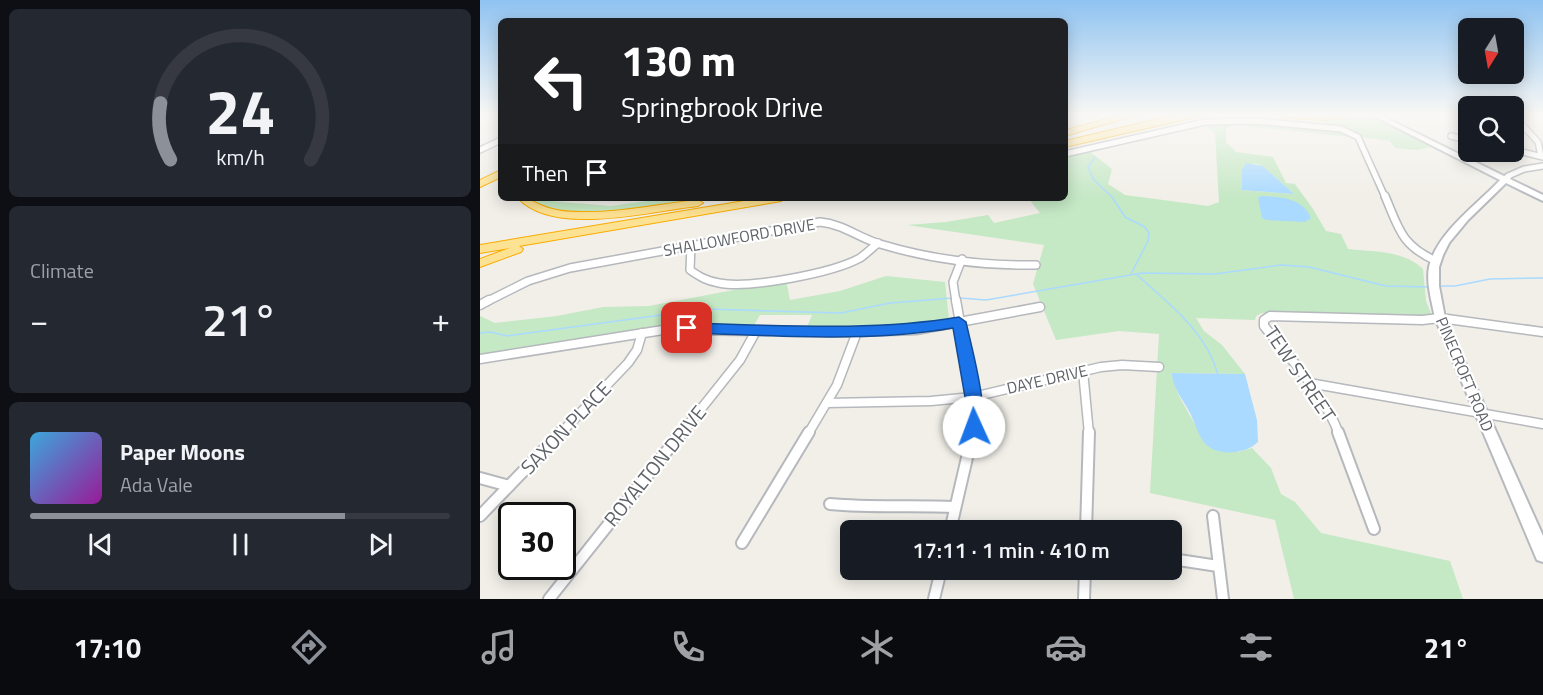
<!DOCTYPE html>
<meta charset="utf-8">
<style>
:root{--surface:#171b24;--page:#242831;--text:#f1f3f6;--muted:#9ea1a6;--line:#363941;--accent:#8c9099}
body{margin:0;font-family:"Titillium Web",sans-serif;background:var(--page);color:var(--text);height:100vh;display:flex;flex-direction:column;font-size:22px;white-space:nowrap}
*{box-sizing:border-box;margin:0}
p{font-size:20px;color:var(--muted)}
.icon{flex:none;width:33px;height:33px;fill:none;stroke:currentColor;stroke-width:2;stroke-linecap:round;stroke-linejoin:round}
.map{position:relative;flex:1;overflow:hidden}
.sheet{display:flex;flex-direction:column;gap:9px;padding:9px;background:#0d0f14;width:480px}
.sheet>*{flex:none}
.banner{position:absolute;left:18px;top:18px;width:570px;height:183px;border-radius:9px;box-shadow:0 3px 15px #0003;background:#202124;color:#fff;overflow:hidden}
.needle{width:39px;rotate:191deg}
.fabs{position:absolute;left:978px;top:18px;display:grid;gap:12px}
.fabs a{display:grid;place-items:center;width:66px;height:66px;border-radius:9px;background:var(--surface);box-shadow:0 3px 15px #0003;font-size:30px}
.speed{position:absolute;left:18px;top:502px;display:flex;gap:12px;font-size:30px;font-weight:700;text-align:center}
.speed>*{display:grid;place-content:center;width:78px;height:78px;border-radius:50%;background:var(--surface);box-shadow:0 3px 15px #0003;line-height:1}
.speed .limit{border:3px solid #111;border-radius:9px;background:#fff;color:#111}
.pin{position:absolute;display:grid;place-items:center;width:51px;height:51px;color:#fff;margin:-26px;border-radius:12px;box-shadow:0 3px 9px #0006}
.me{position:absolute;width:66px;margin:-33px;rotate:358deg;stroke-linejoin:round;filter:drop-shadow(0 0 4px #0008)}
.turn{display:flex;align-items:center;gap:21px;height:126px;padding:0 24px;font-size:27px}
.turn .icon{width:78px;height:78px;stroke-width:2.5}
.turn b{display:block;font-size:42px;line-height:51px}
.then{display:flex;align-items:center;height:57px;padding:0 24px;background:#0003;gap:12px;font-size:22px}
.big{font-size:45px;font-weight:600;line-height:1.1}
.sheet .tile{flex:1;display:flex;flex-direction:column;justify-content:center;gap:9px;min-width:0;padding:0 21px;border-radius:9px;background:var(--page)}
.sheet .dial{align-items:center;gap:0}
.dial svg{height:156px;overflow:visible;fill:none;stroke:var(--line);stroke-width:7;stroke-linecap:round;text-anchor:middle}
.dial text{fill:var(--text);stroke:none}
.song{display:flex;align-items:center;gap:18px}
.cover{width:72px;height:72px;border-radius:9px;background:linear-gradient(135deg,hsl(200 70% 55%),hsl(300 70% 35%))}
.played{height:6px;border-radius:3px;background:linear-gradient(90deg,var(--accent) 75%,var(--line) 75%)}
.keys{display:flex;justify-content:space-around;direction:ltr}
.heat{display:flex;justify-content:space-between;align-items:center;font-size:33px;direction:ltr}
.trip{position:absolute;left:360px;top:520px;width:342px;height:60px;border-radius:9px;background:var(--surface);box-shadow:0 3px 15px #0003;font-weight:600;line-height:60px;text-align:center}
.dock{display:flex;height:96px;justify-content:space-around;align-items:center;background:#090b0e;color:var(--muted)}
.dock .icon{width:42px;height:42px}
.dock .active{color:var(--accent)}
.dock b{font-size:27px;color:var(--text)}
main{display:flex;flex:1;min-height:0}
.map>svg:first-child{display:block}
.green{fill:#c5e8c5;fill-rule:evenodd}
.water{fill:#aadaff}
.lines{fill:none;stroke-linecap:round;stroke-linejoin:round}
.stream{stroke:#aadaff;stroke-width:1.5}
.street-far3-casing{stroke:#b5b8bc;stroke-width:8}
.street-far2-casing{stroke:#b5b8bc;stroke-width:10}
.street-far1-casing{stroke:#b5b8bc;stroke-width:11}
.street-casing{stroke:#b5b8bc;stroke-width:14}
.secondary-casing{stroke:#b6babf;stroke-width:4}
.highway-casing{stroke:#f9ab00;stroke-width:2}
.street-far3{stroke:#fff;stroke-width:5}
.street-far2{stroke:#fff;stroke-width:7}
.street-far1{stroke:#fff;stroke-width:8}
.street{stroke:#fff;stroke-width:10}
.secondary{fill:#fff;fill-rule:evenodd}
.highway{fill:#fde293;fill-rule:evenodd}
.route{fill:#1a73e8;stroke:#114b97;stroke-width:1.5}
.labels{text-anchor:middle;stroke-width:4.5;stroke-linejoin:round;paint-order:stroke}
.street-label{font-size:16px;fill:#5f6368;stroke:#fff}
.near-street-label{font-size:20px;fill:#5f6368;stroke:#fff}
</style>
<main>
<section class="sheet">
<div class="tile dial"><svg viewBox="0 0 100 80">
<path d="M14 69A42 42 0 1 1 86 69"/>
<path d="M14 69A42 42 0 0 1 9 40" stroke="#8c9099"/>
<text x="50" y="56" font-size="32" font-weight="700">24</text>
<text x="50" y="72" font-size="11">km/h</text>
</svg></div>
<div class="tile"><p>Climate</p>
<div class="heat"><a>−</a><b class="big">21°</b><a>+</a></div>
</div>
<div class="tile">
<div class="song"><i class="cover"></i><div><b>Paper Moons</b><p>Ada Vale</p></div></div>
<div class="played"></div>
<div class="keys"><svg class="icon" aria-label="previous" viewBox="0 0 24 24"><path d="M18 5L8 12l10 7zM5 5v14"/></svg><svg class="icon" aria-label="pause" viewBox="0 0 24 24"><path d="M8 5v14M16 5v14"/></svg><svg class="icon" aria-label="next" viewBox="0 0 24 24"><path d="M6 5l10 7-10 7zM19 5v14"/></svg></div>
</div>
</section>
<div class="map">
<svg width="1063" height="599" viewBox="0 0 1063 599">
<rect width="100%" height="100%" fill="#f1efe8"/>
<!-- green -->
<g class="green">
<polygon points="879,114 890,116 952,147 937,150 915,148 910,141 881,137 872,130 845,124 841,118"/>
<path d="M759,123C791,124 846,120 872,137L753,125L746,129V142L756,152L793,157L806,183L815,184L833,209L846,231L861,234L868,249C894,252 923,250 943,269L946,301L952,316L782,313L776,316L775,320L716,318L724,331L742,345L765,374L693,373C691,391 716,421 723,441L758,452L772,448L791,468L801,494L815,502L841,533L970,561L983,599H814L795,520L670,493L679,334L639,331L576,340L553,284L564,245L427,225L466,222L508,215L514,223L560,213L548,198H585V156L608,150L632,169L628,184L645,195L728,206L739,202L735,133L726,126ZM773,163L783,166L814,194L762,190Z"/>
<path d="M49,198H67L70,201L131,206L188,198H221C176,205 87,230 49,198Z"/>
<polygon points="406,276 465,282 469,320 430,326 327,327 332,315 280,315 273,327 183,326 0,356 0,316 15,323 77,316 123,307 169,306 306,280 310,300 360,291"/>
</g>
<!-- water -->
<g class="water">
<polygon points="766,163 783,166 814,194 762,190 762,170"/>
<path d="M781,196C800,197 823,198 831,218L825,222L787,220L782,218L778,198Z"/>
<path d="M692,373L765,374L777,420L778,442C765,455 734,457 723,441C717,432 714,420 709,411C702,398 692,387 692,373Z"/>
</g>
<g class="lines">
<!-- stream -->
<g class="stream">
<polyline points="615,157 608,167 613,179 632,197 645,217 665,227 669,233 668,241 651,274"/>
<path d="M656,274C688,303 727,332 738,375"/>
<polyline points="957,286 975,286 1010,279 1063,278"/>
<polyline points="480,298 506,300 662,273 735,274 801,265 829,267 906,286 949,287"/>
<polyline points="0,333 11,332 27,336 226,309 361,313 410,303 472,298"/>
</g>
<!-- street-far3 casing -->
<g class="street-far3-casing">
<g id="street-far3">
<polyline points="1034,116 1058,142 1061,156"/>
<polyline points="971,136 988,140"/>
<polyline points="0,150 21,140"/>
<polyline points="1034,150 1063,157"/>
<polyline points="585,154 725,122 777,121 861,129 878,137 905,197"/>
<polyline points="1028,176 1044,169 1063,166"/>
</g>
</g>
<!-- street-far2 casing -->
<g class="street-far2-casing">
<g id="street-far2">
<path d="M905,196C919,229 921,245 956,261"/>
<path d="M211,245L210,270C220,277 227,281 239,283C269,289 353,273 380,258C386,254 392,248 398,243"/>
<path d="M6,302L48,281L90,268L340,222C363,224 379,238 400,244C450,259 504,266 556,265"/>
<polyline points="476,302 473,282 482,259"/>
</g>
</g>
<!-- street-far1 casing -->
<g class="street-far1-casing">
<g id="street-far1">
<polyline points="476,300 493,397 492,434"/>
<polyline points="0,305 9,300"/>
<polyline points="0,359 183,330 377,332 436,330 560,307"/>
<polyline points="603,371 609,434"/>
<polyline points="829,383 1063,424"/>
<polyline points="347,403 451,401 493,397 621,367 642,365 679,367"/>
<polyline points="80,434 148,363 157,350 162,333"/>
<polyline points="201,434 260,360 276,331"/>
<polyline points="328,434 357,385 377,332"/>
<path d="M859,434C844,393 810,359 784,326V320L790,316L942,320L960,318L1063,332"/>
</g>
</g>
<!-- street casing -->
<g class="street-casing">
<g id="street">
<polyline points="858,432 894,529"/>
<polyline points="0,478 29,486"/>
<path d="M350,504C392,508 433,505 475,507"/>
<polyline points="0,516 81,432"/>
<polyline points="733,516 743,599"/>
<polyline points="470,531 493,432"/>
<polyline points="606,531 609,432"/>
<polyline points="262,543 329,432"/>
<polyline points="692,559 738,566"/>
<polyline points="69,599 202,432"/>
<polyline points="454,599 461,570"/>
<polyline points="604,599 605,570"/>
</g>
</g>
<!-- secondary casing -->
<g class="secondary-casing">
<path id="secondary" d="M890,114H898L1024,176L1031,174L1032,176L1030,179L1063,195V201L1026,183L988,220L969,243L963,255L959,267V286L965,318L1063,536V562L1057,560L955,318C952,302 946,283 949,267C957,232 997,205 1020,180Z"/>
</g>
<!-- highway casing -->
<g class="highway-casing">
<g id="highway">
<polygon points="646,114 659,114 585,136 585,130"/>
<polygon points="699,114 728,114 585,147 585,141"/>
<path d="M798,114H869C854,124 820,118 802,117Z"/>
<polygon points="21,170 21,177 0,187 0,180"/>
<path d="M38,198C51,198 52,202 63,206C75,211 88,212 101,212C140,213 179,204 218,200L223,203L218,206C171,211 74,237 38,198Z"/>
<polygon points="282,198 306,198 301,201 39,246 43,249 41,252 0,267 0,259 30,248 0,253 0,245"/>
</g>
</g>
<!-- street-far3 -->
<use href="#street-far3" class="street-far3"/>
<!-- street-far2 -->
<use href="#street-far2" class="street-far2"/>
<!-- street-far1 -->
<use href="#street-far1" class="street-far1"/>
<!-- street -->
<use href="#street" class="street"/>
<!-- secondary -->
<use href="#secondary" class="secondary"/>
<!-- highway -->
<use href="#highway" class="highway"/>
</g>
<!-- sky -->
<linearGradient id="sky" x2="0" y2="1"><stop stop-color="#8fc3f1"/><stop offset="0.58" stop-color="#f9f8f5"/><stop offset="1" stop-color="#f9f8f5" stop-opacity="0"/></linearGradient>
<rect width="1063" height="198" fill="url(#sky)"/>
<!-- route -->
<path class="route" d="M479,317L486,322C491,345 510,413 500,432L494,434L488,432L486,427L485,397L473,328C385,343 295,335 207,333L199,328L207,323C297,325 389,332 479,317Z"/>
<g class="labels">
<!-- street labels -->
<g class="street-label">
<text transform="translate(259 237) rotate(-10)" y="6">SHALLOWFORD DRIVE</text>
<text transform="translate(985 374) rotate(67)" y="6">PINECROFT ROAD</text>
<text transform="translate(567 379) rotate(-13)" y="6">DAYE DRIVE</text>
</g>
<!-- near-street labels -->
<g class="near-street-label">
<text transform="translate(820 374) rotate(56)" y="7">TEW STREET</text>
<text transform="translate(86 428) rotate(-46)" y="7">SAXON PLACE</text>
<text transform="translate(175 466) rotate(-51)" y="7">ROYALTON DRIVE</text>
</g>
</g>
</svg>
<div class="fabs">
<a><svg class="needle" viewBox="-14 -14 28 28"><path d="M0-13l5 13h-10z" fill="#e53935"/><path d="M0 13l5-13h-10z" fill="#9ea1a6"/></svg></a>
<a><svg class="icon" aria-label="search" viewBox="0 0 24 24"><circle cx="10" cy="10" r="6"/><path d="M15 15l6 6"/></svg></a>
</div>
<div class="speed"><div class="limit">30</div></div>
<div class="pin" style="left:207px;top:328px;background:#d93025"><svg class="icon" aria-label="arrive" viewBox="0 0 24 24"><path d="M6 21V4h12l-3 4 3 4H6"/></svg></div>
<svg class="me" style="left:494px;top:427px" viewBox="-20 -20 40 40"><circle r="19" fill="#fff"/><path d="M0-13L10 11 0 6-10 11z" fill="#1a73e8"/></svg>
<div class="trip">17:11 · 1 min · 410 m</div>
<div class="banner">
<div class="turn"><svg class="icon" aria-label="left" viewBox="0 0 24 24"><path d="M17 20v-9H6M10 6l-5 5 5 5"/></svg><div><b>130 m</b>Springbrook Drive</div></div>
<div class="then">Then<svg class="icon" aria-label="arrive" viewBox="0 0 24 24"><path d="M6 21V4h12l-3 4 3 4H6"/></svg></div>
</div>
</div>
</main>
<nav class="dock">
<b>17:10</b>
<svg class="icon active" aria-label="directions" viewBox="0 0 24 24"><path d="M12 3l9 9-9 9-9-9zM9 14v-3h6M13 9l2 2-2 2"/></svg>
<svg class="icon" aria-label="music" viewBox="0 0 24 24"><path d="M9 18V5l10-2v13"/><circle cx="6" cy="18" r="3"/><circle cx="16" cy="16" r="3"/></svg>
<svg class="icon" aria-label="phone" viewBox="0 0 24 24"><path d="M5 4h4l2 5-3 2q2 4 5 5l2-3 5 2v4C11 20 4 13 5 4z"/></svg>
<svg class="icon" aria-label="climate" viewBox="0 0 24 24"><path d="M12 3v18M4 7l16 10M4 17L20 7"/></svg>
<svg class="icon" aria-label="car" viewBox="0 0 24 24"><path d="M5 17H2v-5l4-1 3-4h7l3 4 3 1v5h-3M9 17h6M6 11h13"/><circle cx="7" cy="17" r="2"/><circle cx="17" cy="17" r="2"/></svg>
<svg class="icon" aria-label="filters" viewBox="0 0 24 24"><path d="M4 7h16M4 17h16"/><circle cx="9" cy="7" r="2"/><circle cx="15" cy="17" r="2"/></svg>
<b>21°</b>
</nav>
